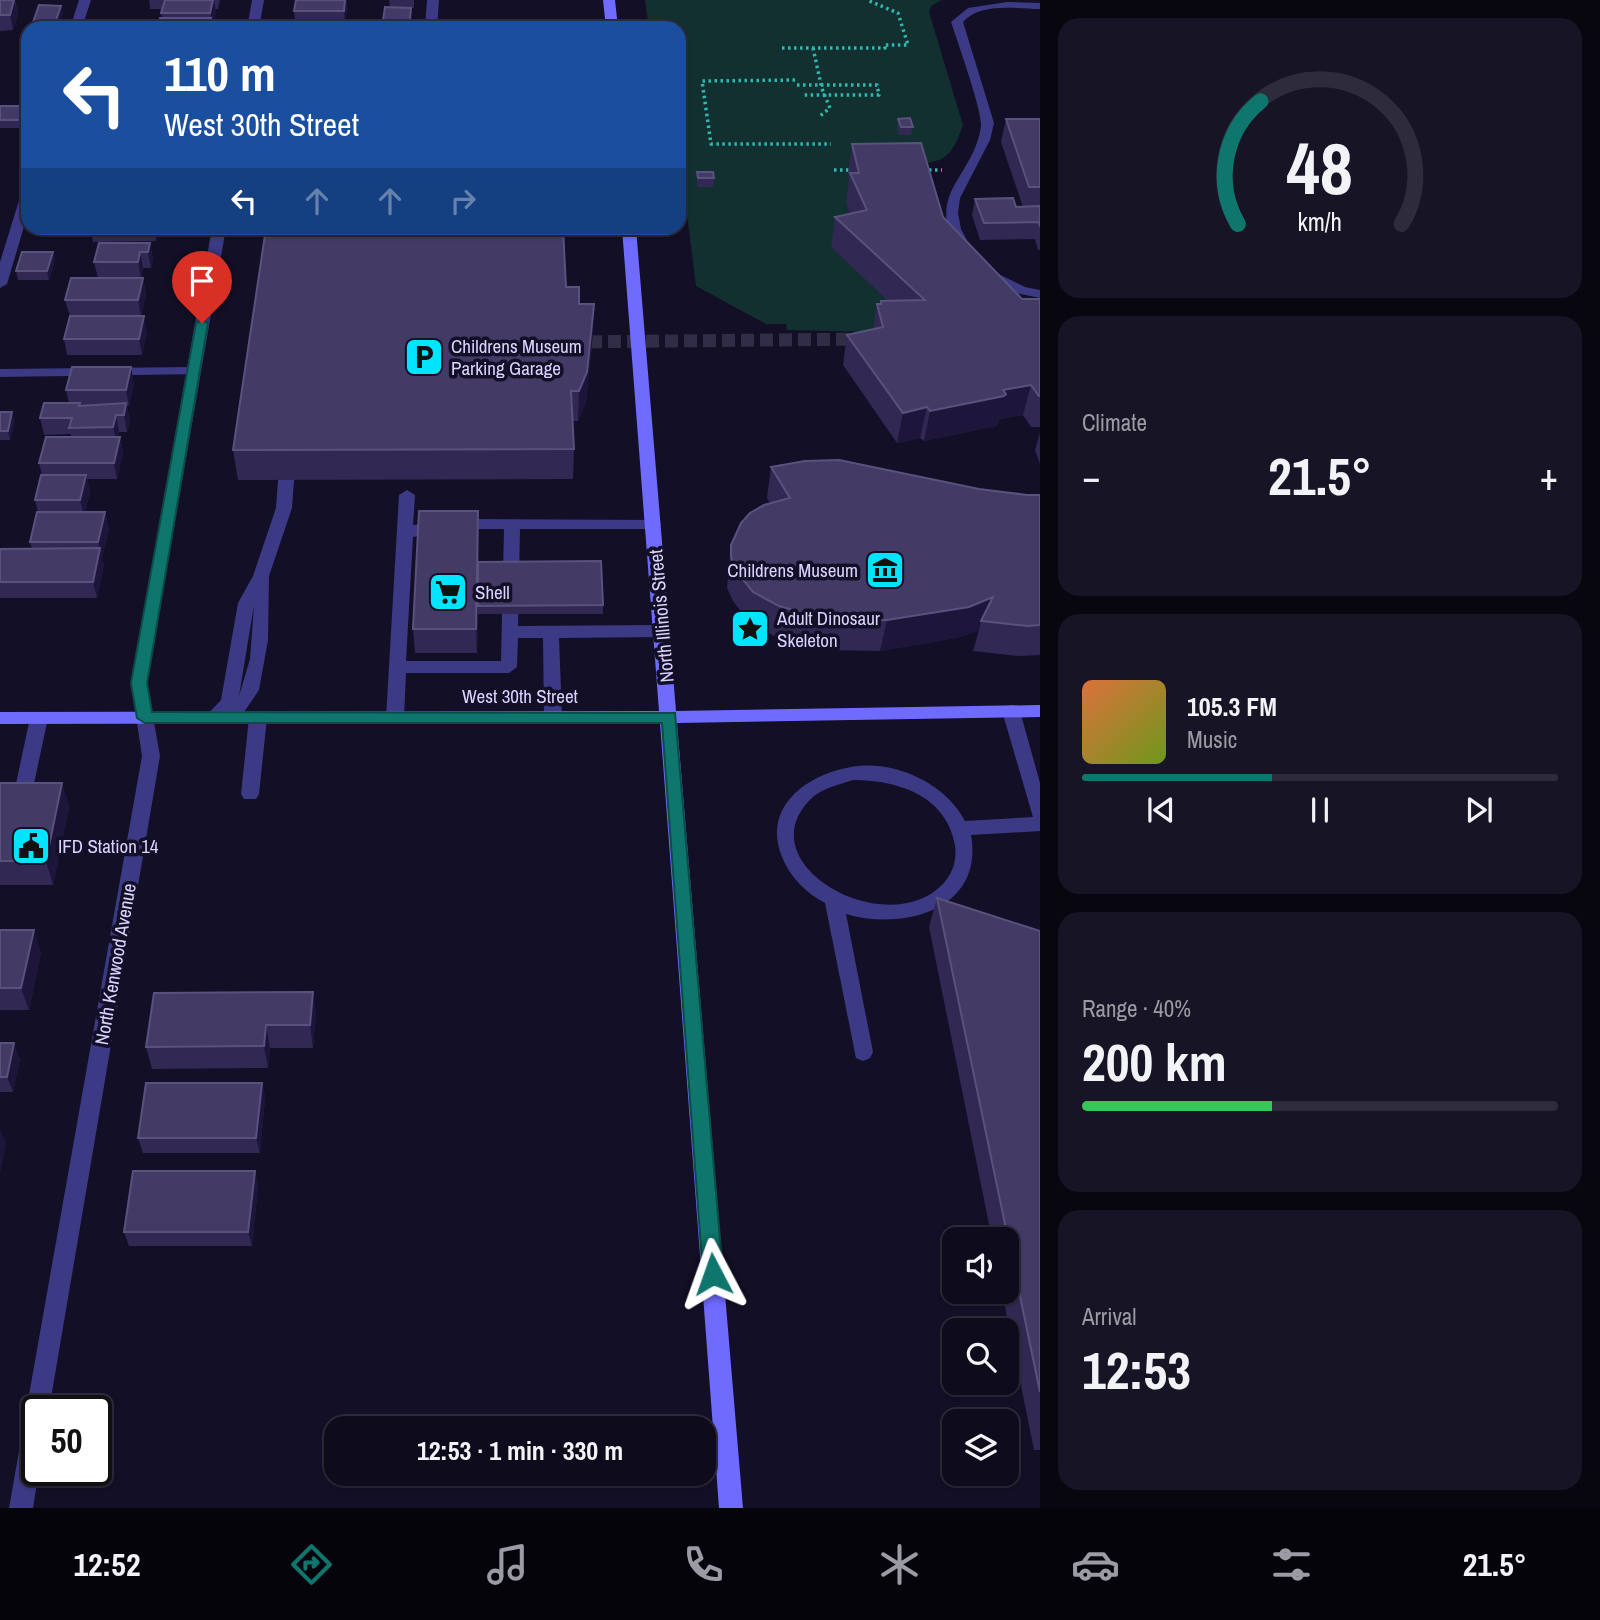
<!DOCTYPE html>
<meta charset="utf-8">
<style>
:root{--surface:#0e0b1c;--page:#171425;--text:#f1f3f6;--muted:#9b9ba3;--line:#2e2b3b;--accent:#0f766e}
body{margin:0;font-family:"Archivo Narrow",sans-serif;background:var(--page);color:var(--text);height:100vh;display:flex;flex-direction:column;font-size:26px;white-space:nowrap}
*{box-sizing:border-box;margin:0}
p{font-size:23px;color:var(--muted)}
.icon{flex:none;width:38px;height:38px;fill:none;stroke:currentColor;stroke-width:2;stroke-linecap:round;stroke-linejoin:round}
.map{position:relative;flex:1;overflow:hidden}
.drawer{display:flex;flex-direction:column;gap:18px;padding:18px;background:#08060f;width:560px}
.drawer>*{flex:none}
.top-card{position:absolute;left:21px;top:21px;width:665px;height:214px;border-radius:21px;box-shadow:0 2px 5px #0004,0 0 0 2px var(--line);background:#1a4fa0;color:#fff;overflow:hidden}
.buttons{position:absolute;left:942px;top:1227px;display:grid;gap:14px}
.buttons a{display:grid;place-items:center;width:77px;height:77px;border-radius:14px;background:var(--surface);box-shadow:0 2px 5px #0004,0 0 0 2px var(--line);font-size:35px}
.speed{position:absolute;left:21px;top:1395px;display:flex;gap:14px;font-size:35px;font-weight:700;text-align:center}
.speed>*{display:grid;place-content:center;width:91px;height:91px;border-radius:50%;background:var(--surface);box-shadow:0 2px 5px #0004,0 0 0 2px var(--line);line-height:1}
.speed .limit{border:4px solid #111;border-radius:10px;background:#fff;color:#111}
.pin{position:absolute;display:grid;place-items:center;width:60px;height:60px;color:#fff;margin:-72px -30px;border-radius:50% 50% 50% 0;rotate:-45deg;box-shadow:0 0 7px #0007}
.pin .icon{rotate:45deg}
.me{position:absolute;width:77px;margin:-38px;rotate:356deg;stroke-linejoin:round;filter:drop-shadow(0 0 5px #0008)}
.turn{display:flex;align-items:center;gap:24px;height:147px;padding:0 28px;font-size:32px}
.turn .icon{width:91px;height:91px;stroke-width:2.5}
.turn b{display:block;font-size:49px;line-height:60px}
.lanes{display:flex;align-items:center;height:66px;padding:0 28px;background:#0003;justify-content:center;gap:35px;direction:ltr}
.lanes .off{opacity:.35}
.big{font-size:52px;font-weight:700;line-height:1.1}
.drawer .card{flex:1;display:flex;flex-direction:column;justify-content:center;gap:10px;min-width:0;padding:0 24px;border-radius:21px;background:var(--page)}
.drawer .dial{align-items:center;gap:0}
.dial svg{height:182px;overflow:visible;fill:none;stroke:var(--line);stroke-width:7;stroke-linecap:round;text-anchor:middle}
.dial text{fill:var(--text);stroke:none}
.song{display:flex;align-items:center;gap:21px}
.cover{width:84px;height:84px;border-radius:10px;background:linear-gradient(135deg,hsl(20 70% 55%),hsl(80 70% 35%))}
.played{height:7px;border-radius:4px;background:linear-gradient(90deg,var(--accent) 40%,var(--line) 40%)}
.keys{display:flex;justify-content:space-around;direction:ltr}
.heat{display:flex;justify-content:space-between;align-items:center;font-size:38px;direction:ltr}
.charge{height:10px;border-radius:5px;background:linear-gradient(90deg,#34c759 40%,var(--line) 0)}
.trip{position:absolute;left:324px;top:1416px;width:392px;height:70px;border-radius:21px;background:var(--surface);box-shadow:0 2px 5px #0004,0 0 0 2px var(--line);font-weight:700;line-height:70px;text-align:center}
.menu{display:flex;height:112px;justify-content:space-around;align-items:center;background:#06040b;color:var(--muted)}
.menu .icon{width:49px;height:49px}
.menu .on{color:var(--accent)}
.menu b{font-size:32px;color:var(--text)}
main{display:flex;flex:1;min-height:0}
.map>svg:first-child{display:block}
.green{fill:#12302f}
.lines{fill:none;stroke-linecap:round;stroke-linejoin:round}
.street-tunnel{stroke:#312d47;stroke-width:13;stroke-dasharray:13 6;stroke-linecap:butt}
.path{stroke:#2fb8b0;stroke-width:3.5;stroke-dasharray:2.5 3.5;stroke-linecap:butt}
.lane{fill:#3d3a85;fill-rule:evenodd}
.street{fill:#3d3a85;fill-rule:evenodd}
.secondary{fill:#6f6bff;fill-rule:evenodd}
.wall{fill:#312854}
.shaded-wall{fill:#1d163a}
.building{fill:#433a66;stroke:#5a527e;stroke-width:2}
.route{fill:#0f766e;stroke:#0a4d48;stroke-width:2}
.labels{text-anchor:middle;stroke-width:7;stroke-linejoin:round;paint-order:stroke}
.poi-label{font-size:19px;fill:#d9d4ff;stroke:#130f26;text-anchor:start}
.street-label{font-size:19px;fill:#d9d4ff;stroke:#130f26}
</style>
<main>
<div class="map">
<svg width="1040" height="1508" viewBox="0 0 1040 1508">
<rect width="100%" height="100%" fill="#130f26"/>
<!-- green -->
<path class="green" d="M645,0H942L931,6L929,12L963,125C953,153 948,162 917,164L937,247L875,332L787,330L786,324H766L696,286L685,198L679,197V28H649Z"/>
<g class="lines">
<!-- street-tunnel -->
<polyline class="street-tunnel" points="570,342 871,339"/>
<!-- path -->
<g class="path">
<polyline points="782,48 885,48 884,45 908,45 898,13 867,0"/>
<polyline points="813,48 822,89 830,108 820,116"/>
<polyline points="795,80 702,81 711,144 831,144"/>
<polyline points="797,85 877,85 879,95 804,95"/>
<polyline points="834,170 851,170"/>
<polyline points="923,170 942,170"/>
</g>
<!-- lane -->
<g class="lane">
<polygon points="79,0 91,0 82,28 70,28"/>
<polygon points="427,0 439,0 437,28 425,28"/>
<path d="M1007,2L1040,3V9C1016,9 981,2 963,22L994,123L990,140L960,198L958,213L961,229L971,248L964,252L959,251C923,193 974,178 981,126C983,113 957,40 951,22L968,8Z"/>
<polygon points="28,187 28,213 7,284 0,288 0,262 22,191"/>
<polygon points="988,269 1025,287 1040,290 1040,298 1016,293 983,276 981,273"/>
<polygon points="194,367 199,368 201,371 199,374 0,377 0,369"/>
<path d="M286,475L294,480L292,508L269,576L268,640L259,690L244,712L213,724L207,723L204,718L221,700L238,603L253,576L276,508L278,480ZM254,605L250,659L239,696Z"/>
<path d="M407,490L415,495L413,525L462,519L659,520L661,524L659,528L653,529H520L518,626L662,625L670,631L662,637L559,638L562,717L559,722H547L544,717L543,638H518L517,667L509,673H406L404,718L401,723H389L386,718L399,495ZM462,529H504L501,661H406L413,537Z"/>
<path d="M1011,705L1017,707L1020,711L1040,783V831L971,835C984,910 904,931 846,914L873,1052L870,1058L863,1061L856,1058L825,903C806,893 790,877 782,857C762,808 805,775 851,767C893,759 946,783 965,821L1033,817L1002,711L1005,707ZM853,780C897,780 946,795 955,845C957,860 953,873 943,884C885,944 741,861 814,796C824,788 841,784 853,780Z"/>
<polygon points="39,712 45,713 48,718 29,807 26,812 14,812 11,807 30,718 33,713"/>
<polygon points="258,712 264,713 267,718 259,794 256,799 244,799 241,794 249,718 252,713"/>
</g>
<!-- street -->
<g class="street">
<polygon points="252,0 264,0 259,28 247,28"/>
<polygon points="212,228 226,228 147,683 160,756 49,1410 37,1410 37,1470 39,1470 33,1508 9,1508 142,756 131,683"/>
</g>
<!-- secondary -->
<g class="secondary">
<polygon points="603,0 615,0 618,28 606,28"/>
<polygon points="622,228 636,228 676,711 1040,705 1040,717 677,723 743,1508 719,1508 660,723 0,724 0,712 659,711"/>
</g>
</g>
<!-- wall -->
<g class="wall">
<polygon points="0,0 15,0 18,14 13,30 0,31"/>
<polygon points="149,0 220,0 218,9 215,9 216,12 212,28 157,28 162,18 161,13 162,9 150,9"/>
<polygon points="296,0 347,0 345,27 295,20 294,11"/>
<polygon points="389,0 414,0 414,8 411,8 410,28 384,28 383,20 390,7"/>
<polygon points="0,106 27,114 22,128 0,128"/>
<polygon points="898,119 913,127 911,135 899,135 897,127"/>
<polygon points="1006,119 1040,119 1040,250 1038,250 1035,239 980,240 972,215 975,199 1016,207 1023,207 1001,142"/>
<polygon points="852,144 943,217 1022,299 1040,299 1040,427 1031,427 1023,415 999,419 998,425 996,426 924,441 920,438 897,443 843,365 847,335 873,329 877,304 880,304 881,301 888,301 831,247 835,217 850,214 846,203 849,180 848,174"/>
<polygon points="697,172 714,178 713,187 697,187"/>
<polygon points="679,192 684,211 683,220 679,220"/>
<polygon points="90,228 160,228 156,241 93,242"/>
<polygon points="150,243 153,259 151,268 143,268 141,278 143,278 146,294 141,316 147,333 142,355 67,355 64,339 70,316 65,300 98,278 94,262"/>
<polygon points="53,252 55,260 49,280 18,280 16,271"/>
<polygon points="566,287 579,304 593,334 586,402 578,421 572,421 574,449 573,479 238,480 233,450"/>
<polygon points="134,383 129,406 127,406 130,420 127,432 119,432 118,437 120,437 123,453 117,479 87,479 90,491 85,512 105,512 109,529 102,558 104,565 97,598 0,598 0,549 32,549 30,542 38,512 35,500 42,475 39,463 71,437 71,434 44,435 40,418 69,403 66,390"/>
<polygon points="0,412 15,421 10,440 0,440"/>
<polygon points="1040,433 1040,464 1035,450"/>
<polygon points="771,467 1027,495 1040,495 1040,655 1019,656 973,651 979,630 961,637 880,651 825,650 774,636 749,622 733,601 727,588 731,545 770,503 767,498"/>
<polygon points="479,535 479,562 603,605 603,614 478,614 478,611 477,653 415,653 413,629"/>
<polygon points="0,783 62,783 69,807 53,885 0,885"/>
<polygon points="937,898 1040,931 1040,1450 1034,1450 1002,1292 1006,1292 1006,1239 992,1239 929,927"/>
<polygon points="0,930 41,953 29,1010 0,1010"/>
<polygon points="316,1014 313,1048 270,1048 268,1068 152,1069 146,1047"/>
<polygon points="0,1043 20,1059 13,1092 0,1092"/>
<polygon points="262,1083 265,1098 260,1153 143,1153 138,1138"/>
<polygon points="255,1171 258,1186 252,1246 129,1246 124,1232"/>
</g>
<!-- shaded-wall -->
<g class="shaded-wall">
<polygon points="14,0 18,14 13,30 10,15"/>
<polygon points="213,0 214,0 216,12 212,28 209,28"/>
<polygon points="345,0 347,0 347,12 345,27 344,11"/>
<polygon points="61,6 63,14 58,28 53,28"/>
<polygon points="26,106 27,114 22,128 21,120"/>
<polygon points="154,228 160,228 156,241"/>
<polygon points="150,243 153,259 151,268 148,252"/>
<polygon points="53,252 55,260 49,280 47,271"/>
<polygon points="140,252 143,268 141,278 138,262"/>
<polygon points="143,278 146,294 141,316 138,300"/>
<polygon points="594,304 593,334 586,402 578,421 579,391"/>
<polygon points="144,316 147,333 142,355 139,339"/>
<polygon points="131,367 134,383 129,406 126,390"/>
<polygon points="1031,385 1023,415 999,419 998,425 996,426 924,441 930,411 1003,390"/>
<polygon points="126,403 130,420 127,432 124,415"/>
<polygon points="927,407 920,438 897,443 903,413"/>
<polygon points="12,412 15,421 10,440 8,431"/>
<polygon points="116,415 119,432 117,443 113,427"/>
<polygon points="120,437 123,453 117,479 114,463"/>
<polygon points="86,475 90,491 84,517 80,500"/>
<polygon points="478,511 479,535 477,653 476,629"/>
<polygon points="105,512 109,529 102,558 98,542"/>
<polygon points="100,548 104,565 97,598 93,582"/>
<polygon points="993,597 981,621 979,630 961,637 880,651 887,620"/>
<polygon points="62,783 69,807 53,885 46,861"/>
<polygon points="34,930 41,953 29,1010 21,988"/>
<polygon points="313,992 316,1014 313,1048 310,1025"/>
<polygon points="266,1025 270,1048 268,1068 264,1046"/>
<polygon points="14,1043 20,1059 13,1092 7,1077"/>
<polygon points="262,1083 265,1098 260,1153 256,1138"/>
<polygon points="0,1129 6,1143 0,1175"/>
<polygon points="255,1171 258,1186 252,1246 248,1232"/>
</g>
<!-- building -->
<g class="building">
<polygon points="0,0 14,0 10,15 0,15"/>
<polygon points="165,0 213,0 210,13 161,13"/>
<polygon points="296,0 345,0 344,11 294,11"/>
<polygon points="39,5 61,6 53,28 31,28"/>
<polygon points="385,7 411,8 410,20 383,20"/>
<polygon points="160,18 211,18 209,28 157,28"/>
<polygon points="294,20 344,20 343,28 293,28"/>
<rect x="385" y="27" width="25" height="1"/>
<polygon points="0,106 26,106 21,120 0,120"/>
<polygon points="910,118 913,127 901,127 898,119"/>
<polygon points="1006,119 1040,119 1040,187 1029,187"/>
<polygon points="921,143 943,217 1022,299 1040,299 1040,396 1039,396 1031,385 1003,390 1006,394 1004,396 930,411 927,407 903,413 847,335 883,327 877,304 881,304 881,301 925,300 835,217 867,210 850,173 859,173 852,144"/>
<polygon points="697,172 713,172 714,178 698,178"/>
<polygon points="679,192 682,192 684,211 679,211"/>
<polygon points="1013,198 1016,207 1040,206 1040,227 1039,222 984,223 975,199"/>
<polygon points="266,228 563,228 566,287 579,287 579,304 594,304 587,372 579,391 571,391 574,449 233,450"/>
<polygon points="99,243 150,243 148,252 140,252 138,262 94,262"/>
<polygon points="22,252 53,252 47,271 16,271"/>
<polygon points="71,278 143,278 138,300 65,300"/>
<polygon points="70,316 144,316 139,339 64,339"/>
<polygon points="72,367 131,367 126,390 66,390"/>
<polygon points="44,403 80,403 79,406 126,403 124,415 116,415 113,427 69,428 72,418 40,418"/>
<polygon points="0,412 12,412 8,431 0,431"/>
<polygon points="46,437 120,437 114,463 39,463"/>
<polygon points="839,460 979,489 1027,495 1040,495 1040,625 1028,626 981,621 993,597 969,607 887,620 830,620 779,606 753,592 736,571 731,557 731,545 741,523 750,513 764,505 790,498 771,467 805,461"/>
<polygon points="41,475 86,475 80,500 35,500"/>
<polygon points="419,511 478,511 476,629 413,629"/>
<polygon points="37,512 105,512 98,542 30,542"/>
<polygon points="100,548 93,582 0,582 0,549"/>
<polygon points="601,561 603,605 478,606 478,562"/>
<polygon points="0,783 62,783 46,861 0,861"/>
<polygon points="937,898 1040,931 1040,1392"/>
<polygon points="0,930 34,930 21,988 0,988"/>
<polygon points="313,992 310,1025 266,1025 264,1046 146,1047 154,993"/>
<polygon points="0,1043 14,1043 7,1077 0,1077"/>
<polygon points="146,1083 262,1083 256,1138 138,1138"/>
<polygon points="133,1171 255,1171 248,1232 124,1232"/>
</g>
<!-- route -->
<polygon class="route" points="202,320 208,323 147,683 152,712 675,713 723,1274 720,1280 713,1283 706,1280 703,1274 662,723 145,723 137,718 131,683 196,323"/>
<!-- icons -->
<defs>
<g id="parking-square" transform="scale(2.0125)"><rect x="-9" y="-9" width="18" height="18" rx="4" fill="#00e5ff" stroke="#130f26"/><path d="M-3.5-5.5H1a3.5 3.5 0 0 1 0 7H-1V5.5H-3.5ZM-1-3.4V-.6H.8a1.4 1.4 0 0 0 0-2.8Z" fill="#111"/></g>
<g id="museum-square" transform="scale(2.0125)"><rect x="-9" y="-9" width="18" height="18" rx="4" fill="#00e5ff" stroke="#130f26"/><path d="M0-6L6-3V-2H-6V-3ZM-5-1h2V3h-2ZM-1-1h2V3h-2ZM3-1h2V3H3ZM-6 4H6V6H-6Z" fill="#111"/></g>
<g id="supermarket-square" transform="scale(2.0125)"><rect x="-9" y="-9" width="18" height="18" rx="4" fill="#00e5ff" stroke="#130f26"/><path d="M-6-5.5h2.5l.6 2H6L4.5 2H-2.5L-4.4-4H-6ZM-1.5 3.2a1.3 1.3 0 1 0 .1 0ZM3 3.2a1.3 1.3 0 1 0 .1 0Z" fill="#111"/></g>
<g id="sight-square" transform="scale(2.0125)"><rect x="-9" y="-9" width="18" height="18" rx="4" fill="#00e5ff" stroke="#130f26"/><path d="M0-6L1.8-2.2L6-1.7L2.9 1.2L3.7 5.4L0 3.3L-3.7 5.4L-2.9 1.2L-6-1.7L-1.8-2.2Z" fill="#111"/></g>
<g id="civic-square" transform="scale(2.0125)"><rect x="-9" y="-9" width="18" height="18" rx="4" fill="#00e5ff" stroke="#130f26"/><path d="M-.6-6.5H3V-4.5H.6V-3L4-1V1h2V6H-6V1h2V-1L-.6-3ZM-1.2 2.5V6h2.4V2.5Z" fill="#111"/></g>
</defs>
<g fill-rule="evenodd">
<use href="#parking-square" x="424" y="357"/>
<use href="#museum-square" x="885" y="570"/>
<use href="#supermarket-square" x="448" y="592"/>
<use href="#sight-square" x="750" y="629"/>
<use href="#civic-square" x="31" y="846"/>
</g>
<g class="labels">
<!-- poi labels -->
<g class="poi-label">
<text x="451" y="353">Childrens Museum<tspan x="451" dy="22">Parking Garage</tspan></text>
<text x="858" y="577" text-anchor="end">Childrens Museum</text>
<text x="475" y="599">Shell</text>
<text x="777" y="625">Adult Dinosaur<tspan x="777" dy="22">Skeleton</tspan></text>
<text x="58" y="853">IFD Station 14</text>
</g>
<!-- street labels -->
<g class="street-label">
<text transform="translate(661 616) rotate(-95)" y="7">North Illinois Street</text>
<text x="520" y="703">West 30th Street</text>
<text transform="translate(115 964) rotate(-80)" y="7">North Kenwood Avenue</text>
</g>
</g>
</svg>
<div class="buttons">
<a><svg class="icon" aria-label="sound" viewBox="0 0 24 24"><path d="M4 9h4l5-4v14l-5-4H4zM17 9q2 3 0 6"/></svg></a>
<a><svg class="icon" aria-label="search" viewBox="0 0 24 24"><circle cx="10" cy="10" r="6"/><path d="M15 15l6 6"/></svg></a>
<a><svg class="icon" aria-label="layers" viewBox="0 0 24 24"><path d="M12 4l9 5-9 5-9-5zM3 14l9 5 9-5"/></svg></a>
</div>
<div class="speed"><div class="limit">50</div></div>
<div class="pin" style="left:202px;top:323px;background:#d93025"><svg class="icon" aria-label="arrive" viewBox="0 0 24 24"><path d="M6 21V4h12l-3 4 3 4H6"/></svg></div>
<svg class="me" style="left:713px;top:1274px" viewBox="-20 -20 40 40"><path d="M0-17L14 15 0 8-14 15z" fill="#0f766e" stroke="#fff" stroke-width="4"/></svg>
<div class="trip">12:53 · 1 min · 330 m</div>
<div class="top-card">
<div class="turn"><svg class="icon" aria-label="left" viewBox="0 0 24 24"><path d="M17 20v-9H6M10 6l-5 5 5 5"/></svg><div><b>110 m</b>West 30th Street</div></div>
<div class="lanes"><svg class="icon" aria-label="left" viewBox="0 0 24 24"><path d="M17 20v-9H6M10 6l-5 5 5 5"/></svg><svg class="icon off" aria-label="ahead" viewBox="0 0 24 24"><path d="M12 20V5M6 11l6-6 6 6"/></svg><svg class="icon off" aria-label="ahead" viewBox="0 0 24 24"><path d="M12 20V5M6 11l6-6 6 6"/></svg><svg class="icon off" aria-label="right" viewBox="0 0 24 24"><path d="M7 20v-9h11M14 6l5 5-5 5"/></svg></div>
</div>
</div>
<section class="drawer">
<div class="card dial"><svg viewBox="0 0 100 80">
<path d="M14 69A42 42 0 1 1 86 69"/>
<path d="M14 69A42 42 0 0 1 24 15" stroke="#0f766e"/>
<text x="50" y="56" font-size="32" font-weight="700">48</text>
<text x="50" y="72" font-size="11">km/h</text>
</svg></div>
<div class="card"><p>Climate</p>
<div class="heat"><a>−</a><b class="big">21.5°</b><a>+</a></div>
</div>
<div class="card">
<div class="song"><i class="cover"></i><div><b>105.3 FM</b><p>Music</p></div></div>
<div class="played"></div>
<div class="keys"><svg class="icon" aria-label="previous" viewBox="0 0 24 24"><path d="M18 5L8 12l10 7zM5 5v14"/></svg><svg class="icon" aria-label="pause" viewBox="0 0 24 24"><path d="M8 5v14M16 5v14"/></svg><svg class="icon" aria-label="next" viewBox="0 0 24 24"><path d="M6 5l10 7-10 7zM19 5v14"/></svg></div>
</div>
<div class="card"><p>Range · 40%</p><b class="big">200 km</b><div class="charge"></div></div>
<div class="card"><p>Arrival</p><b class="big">12:53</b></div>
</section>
</main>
<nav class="menu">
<b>12:52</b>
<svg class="icon on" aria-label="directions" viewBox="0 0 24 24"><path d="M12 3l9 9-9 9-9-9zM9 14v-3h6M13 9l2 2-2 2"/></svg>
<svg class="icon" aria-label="music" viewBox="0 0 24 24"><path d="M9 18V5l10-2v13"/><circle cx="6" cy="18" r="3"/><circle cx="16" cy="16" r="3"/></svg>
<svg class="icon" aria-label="phone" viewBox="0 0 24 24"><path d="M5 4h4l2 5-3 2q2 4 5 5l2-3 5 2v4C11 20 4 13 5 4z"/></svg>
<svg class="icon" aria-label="climate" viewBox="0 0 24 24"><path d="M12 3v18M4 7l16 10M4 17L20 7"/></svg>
<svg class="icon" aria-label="car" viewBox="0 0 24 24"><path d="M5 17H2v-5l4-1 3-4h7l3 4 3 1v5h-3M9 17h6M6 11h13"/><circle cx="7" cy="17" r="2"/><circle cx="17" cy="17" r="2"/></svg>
<svg class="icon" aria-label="filters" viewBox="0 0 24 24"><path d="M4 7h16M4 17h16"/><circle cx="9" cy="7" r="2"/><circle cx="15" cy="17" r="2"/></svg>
<b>21.5°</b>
</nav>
